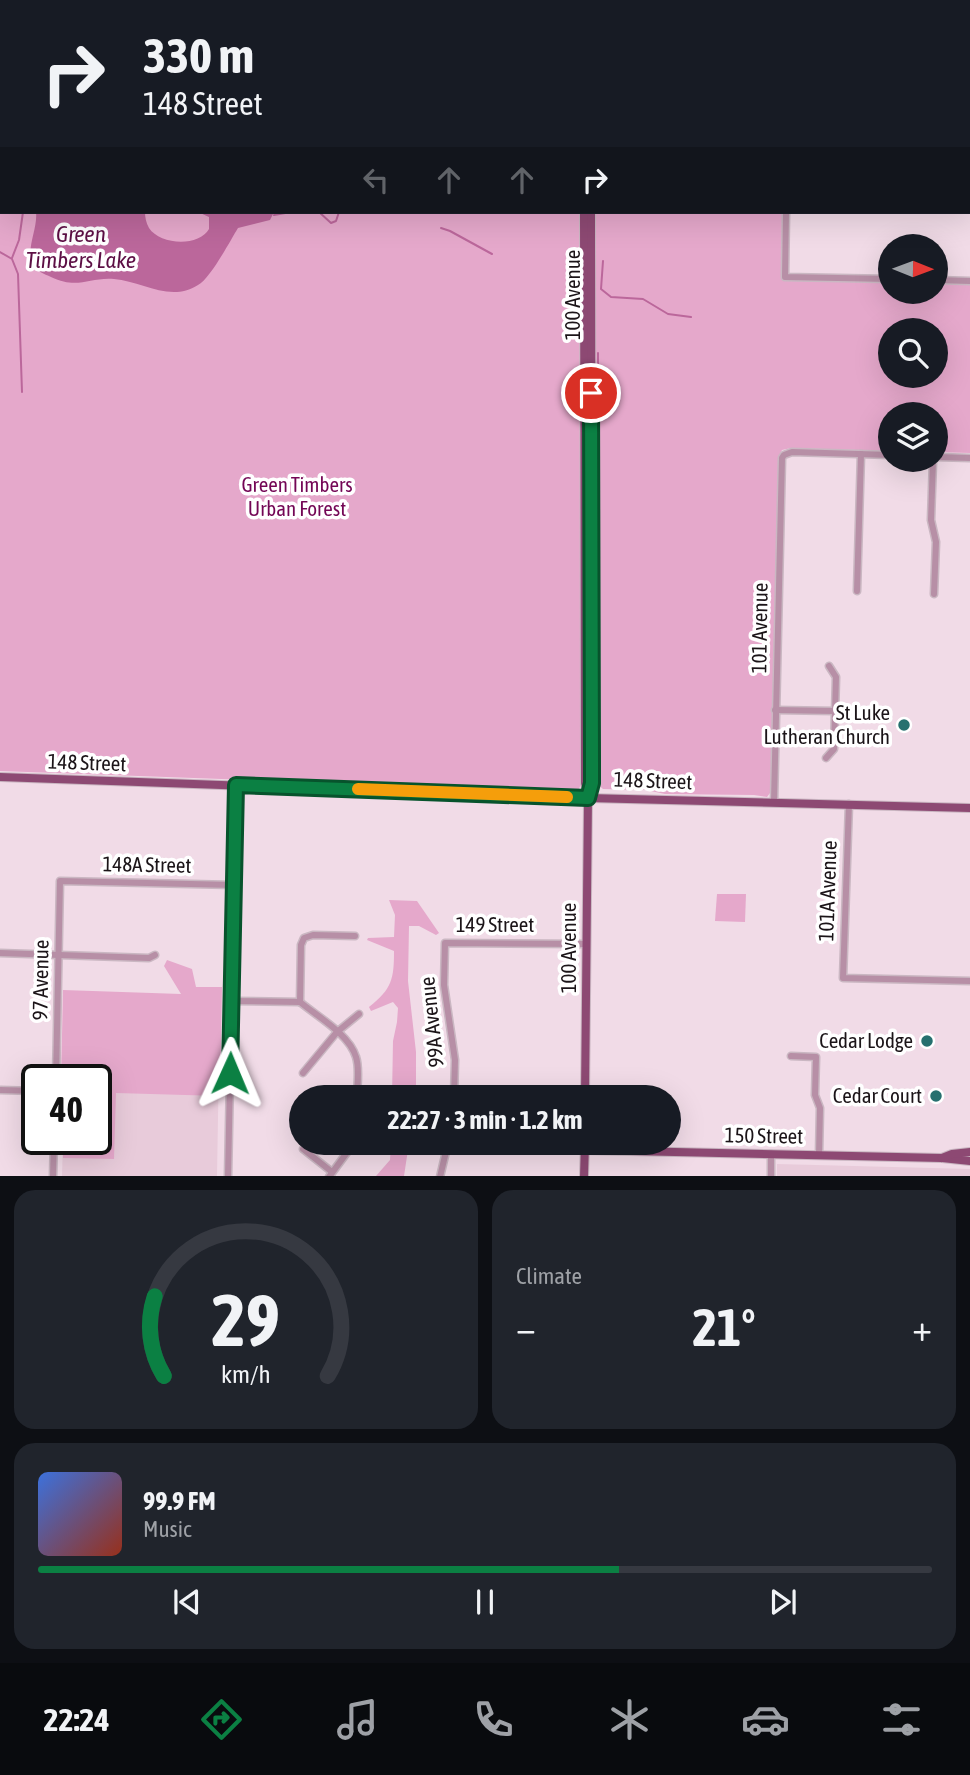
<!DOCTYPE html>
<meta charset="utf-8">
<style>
:root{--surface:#171b24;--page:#20242c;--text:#f1f3f6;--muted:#9ea1a6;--line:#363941;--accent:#0b8043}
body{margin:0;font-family:"Asap Condensed",sans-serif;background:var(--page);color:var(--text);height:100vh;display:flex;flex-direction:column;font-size:26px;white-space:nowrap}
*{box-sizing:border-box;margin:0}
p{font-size:23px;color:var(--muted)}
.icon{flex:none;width:38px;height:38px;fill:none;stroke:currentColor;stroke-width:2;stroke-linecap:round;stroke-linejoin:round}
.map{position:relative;height:1176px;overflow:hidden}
.sheet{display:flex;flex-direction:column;gap:14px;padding:14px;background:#0d0f14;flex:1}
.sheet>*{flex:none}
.banner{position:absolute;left:0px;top:0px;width:971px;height:214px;box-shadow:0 7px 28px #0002;background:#171b24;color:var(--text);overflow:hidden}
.needle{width:46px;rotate:91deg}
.fabs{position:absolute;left:878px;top:234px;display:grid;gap:14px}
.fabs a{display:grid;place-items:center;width:70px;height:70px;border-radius:50%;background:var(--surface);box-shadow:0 7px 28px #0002;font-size:35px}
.speed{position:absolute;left:21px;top:1064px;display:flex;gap:14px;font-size:35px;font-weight:700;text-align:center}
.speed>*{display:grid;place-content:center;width:91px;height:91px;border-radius:50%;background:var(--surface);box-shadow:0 7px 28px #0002;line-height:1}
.speed .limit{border:4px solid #111;border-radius:10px;background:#fff;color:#111}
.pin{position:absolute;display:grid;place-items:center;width:60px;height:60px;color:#fff;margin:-30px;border:4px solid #fff;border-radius:50%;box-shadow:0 2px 7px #0007}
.me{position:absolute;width:77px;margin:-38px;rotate:1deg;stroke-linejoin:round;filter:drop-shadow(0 0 5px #0008)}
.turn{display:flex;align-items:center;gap:24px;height:147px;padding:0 28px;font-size:32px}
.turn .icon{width:91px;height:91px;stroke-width:2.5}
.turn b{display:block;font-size:49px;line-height:60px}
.lanes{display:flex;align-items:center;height:66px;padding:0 28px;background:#0003;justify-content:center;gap:35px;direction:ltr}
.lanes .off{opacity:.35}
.big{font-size:52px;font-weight:700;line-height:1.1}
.sheet .card{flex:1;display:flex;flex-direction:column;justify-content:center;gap:10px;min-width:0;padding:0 24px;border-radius:21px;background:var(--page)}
.sheet .dial{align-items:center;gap:0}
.dial svg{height:182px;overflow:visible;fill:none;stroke:var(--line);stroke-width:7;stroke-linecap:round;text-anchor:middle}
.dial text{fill:var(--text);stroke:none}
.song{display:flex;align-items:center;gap:21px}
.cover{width:84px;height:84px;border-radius:10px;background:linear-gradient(135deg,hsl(220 70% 55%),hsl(10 70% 35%))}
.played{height:7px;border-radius:4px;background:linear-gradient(90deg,var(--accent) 65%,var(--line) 65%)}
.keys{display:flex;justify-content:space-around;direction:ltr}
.heat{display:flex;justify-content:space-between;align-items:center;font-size:38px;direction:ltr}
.sheet .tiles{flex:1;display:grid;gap:14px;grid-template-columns:1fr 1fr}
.card:last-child{grid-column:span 2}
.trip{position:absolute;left:289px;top:1085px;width:392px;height:70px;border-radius:35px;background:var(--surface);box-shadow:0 7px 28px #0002;font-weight:700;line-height:70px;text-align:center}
.tabs{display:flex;height:112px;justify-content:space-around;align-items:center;background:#090b0e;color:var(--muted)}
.tabs .icon{width:49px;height:49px}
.tabs .selected{color:var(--accent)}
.tabs b{font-size:32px;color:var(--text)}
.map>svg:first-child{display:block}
.built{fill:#e8cbda}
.green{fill:#e5a8cb;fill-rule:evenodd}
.water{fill:#bb679b}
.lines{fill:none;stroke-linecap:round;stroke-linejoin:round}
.stream{stroke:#bb679b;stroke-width:2}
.minor-casing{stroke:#cab7c2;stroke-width:9}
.major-casing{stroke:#cab7c2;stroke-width:10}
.minor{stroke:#b78fa6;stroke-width:6}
.major{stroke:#8d4973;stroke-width:8}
.route-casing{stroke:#07532c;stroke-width:18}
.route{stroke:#0b8043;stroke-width:12}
.slow{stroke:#f59e0b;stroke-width:12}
.poi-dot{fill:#26706f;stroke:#fff;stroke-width:2.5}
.labels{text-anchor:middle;stroke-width:7;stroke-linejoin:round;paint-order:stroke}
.street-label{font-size:21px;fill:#1b1418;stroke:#fff}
.park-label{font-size:21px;fill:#730655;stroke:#fff}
.poi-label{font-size:21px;fill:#1b1418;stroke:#fff;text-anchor:end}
.water-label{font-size:23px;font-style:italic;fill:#5d0f45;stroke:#fff}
</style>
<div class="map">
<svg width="970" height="1177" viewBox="0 0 970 1177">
<rect width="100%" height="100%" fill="#f1dbe7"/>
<!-- built -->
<g class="built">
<polygon points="220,1001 217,1176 62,1177 63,1139 96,1139 96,1080"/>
<polygon points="777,1164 970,1169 970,1176 777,1176"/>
</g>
<!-- green -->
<g class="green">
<polygon points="0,0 294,2 2,2 2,212 581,212 581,784 579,789 569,791 555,788 522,790 0,771"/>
<polygon points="296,0 583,0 295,2"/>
<path d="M595,212H783L781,266L784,274L891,278V292H936V280L970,281V453L936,452V415H891V451L791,448L782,450L780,454L773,789L767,797L754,795L665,794L646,790L603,789L596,783ZM891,331H936V376H891Z"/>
<polygon points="717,894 746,894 745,922 715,921"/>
<path d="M389,900L417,901L439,933L436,935L419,926H409L408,981L416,1052V1097H392L393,1041L397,1022L398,1008L393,1002L371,1011L369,1007C392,989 394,979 394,951L367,940L368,938L394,937L395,915Z"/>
<polygon points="167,960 192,969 196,987 222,987 220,1096 116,1093 114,1159 63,1158 63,1139 96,1139 96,1080 61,1080 63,990 181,994 164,966"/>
<polygon points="391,1143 409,1143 404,1176 376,1176 390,1160"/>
</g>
<!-- water -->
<path class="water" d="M36,212H145C145,217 146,223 149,228C160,245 199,247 209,229V217L198,212H274L270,220L238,228C230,241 210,279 198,285C170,303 142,281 114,279C89,277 78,290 51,277C44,274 37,271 33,265C25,250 38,229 36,212Z"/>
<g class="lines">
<!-- stream -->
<g class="stream">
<polyline points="572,2 572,0"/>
<polyline points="0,145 2,145"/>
<polyline points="319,212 331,223 336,221 339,212"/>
<polyline points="274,215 291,212"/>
<polyline points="441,228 450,231 492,254"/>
<polyline points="0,252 12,259 18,274 22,392"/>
<polyline points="12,258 19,240 23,212"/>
<polyline points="603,261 601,289 611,297 643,299 668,314 691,317"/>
<polyline points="598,353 599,674"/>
</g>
<!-- minor casing -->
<g class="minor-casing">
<g id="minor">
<polyline points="612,2 612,0"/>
<polyline points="786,2 786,0"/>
<polyline points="949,2 949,0"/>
<polyline points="786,212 785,277 891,279"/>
<polyline points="936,280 970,281"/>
<polyline points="936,457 970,458"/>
<polyline points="933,460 931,520 936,542 934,594"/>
<polyline points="857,591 861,454"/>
<polyline points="775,710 835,711"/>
<polyline points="826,758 834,749 836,677 829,666"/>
<polyline points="774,802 782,458 784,455 792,452 891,455"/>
<polyline points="849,804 843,978 970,981"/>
<polyline points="0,953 149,958 155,955"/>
<polyline points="232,1001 300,1002"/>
<path d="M300,1002C318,1017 349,1034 356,1057C360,1069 357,1085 357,1097"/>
<polyline points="300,1002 301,945 304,938 313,935 355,936"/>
<polyline points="791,1056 816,1057 815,1095 820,1108 819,1155"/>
<polyline points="303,1073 337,1032 359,1014"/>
<polyline points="56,1080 60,881 234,885"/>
<polyline points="0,1090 37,1091"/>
<polyline points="454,1097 455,1060 444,985 445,943 586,944"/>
<polyline points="303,1149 332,1172"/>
<polyline points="53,1177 54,1139"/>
<polyline points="228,1177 236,785"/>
<polyline points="329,1177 354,1143"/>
<polyline points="440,1177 448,1143"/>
<polyline points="771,1177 771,1154"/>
</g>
</g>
<!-- major casing -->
<g class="major-casing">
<g id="major">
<polyline points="587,2 587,0"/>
<polyline points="594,2 594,0"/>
<polyline points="584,212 585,783 588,798 585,1097"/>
<polyline points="0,777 588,798 970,808"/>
<polyline points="588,795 592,783 591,212"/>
<polyline points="585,1150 942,1158 970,1161"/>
<polyline points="942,1158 952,1154 970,1152"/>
<polyline points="584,1177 585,1143"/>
</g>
</g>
<!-- minor -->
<use href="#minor" class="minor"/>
<!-- major -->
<use href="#major" class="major"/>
</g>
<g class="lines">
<!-- route casing -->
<g class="route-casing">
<polyline id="route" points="230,1073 236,785 588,798 592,783 592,762 591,393"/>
</g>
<!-- route -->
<use href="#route" class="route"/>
<!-- slow -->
<polyline class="slow" points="358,789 567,797"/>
</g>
<!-- markers -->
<g class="poi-dot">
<circle cx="904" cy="725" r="7"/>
<circle cx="927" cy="1041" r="7"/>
<circle cx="936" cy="1096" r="7"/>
</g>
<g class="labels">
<!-- street labels -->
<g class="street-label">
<text transform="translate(573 295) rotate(-90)" y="7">100 Avenue</text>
<text transform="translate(760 628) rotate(-89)" y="7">101 Avenue</text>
<text transform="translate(87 763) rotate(2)" y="7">148 Street</text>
<text transform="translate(653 781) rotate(2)" y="7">148 Street</text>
<text transform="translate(147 865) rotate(1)" y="7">148A Street</text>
<text transform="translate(828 891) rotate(-88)" y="7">101A Avenue</text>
<text x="495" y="932">149 Street</text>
<text transform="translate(569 948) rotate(-90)" y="7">100 Avenue</text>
<text transform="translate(41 980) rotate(-89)" y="7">97 Avenue</text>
<text transform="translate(432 1022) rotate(-96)" y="7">99A Avenue</text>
<text transform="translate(764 1136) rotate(1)" y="7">150 Street</text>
</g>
<!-- park labels -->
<g class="park-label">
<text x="297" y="492">Green Timbers<tspan x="297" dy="24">Urban Forest</tspan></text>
</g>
<!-- poi labels -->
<g class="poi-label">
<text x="890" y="720">St Luke<tspan x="890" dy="24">Lutheran Church</tspan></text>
<text x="913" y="1048">Cedar Lodge</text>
<text x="922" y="1103">Cedar Court</text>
</g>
<!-- water labels -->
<g class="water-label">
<text x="81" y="242">Green<tspan x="81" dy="26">Timbers Lake</tspan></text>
</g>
</g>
</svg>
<div class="fabs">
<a><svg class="needle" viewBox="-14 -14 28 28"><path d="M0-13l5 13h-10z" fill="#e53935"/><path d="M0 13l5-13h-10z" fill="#9ea1a6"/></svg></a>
<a><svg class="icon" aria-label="search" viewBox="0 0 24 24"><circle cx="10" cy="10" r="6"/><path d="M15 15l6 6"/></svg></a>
<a><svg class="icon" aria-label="layers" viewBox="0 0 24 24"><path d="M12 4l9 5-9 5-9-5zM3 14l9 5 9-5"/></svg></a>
</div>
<div class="speed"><div class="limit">40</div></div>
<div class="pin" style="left:591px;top:393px;background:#d93025"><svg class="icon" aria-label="arrive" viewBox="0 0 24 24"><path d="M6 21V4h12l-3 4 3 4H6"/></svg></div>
<svg class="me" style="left:230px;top:1073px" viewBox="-20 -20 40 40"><path d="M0-17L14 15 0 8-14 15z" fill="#0b8043" stroke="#fff" stroke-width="4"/></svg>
<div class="trip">22:27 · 3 min · 1.2 km</div>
<div class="banner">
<div class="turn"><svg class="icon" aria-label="right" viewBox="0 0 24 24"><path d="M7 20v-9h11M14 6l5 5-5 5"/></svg><div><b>330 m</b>148 Street</div></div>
<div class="lanes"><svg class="icon off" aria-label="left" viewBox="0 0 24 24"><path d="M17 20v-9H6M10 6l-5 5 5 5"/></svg><svg class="icon off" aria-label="ahead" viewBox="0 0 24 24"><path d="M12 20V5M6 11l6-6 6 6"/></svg><svg class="icon off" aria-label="ahead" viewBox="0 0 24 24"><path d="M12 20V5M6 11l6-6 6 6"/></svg><svg class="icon" aria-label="right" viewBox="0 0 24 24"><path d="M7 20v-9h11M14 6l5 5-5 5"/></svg></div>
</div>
</div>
<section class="sheet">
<div class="tiles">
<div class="card dial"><svg viewBox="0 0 100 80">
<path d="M14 69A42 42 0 1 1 86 69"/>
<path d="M14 69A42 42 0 0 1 10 34" stroke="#0b8043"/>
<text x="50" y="56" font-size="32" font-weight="700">29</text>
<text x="50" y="72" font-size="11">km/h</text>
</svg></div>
<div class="card"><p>Climate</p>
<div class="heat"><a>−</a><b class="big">21°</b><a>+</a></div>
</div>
<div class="card">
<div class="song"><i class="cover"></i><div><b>99.9 FM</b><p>Music</p></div></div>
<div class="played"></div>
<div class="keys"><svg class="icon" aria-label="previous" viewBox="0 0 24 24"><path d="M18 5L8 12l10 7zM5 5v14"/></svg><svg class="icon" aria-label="pause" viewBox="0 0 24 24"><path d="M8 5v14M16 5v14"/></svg><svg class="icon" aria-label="next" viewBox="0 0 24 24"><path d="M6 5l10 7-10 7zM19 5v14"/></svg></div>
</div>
</div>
</section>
<nav class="tabs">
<b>22:24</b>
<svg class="icon selected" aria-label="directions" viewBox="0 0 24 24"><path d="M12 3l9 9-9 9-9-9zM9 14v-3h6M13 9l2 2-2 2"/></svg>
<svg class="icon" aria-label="music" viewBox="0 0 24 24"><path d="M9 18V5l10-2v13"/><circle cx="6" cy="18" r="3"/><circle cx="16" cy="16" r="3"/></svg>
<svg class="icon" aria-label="phone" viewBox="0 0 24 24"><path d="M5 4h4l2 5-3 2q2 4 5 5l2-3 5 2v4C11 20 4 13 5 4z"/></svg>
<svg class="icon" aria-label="climate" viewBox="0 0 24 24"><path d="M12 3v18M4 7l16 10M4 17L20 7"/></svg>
<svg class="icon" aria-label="car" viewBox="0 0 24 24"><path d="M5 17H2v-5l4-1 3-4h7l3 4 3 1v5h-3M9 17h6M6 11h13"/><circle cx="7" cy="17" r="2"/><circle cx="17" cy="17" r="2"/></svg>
<svg class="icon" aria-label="filters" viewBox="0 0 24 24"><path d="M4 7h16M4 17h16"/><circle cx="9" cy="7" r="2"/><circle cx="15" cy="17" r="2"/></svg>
</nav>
